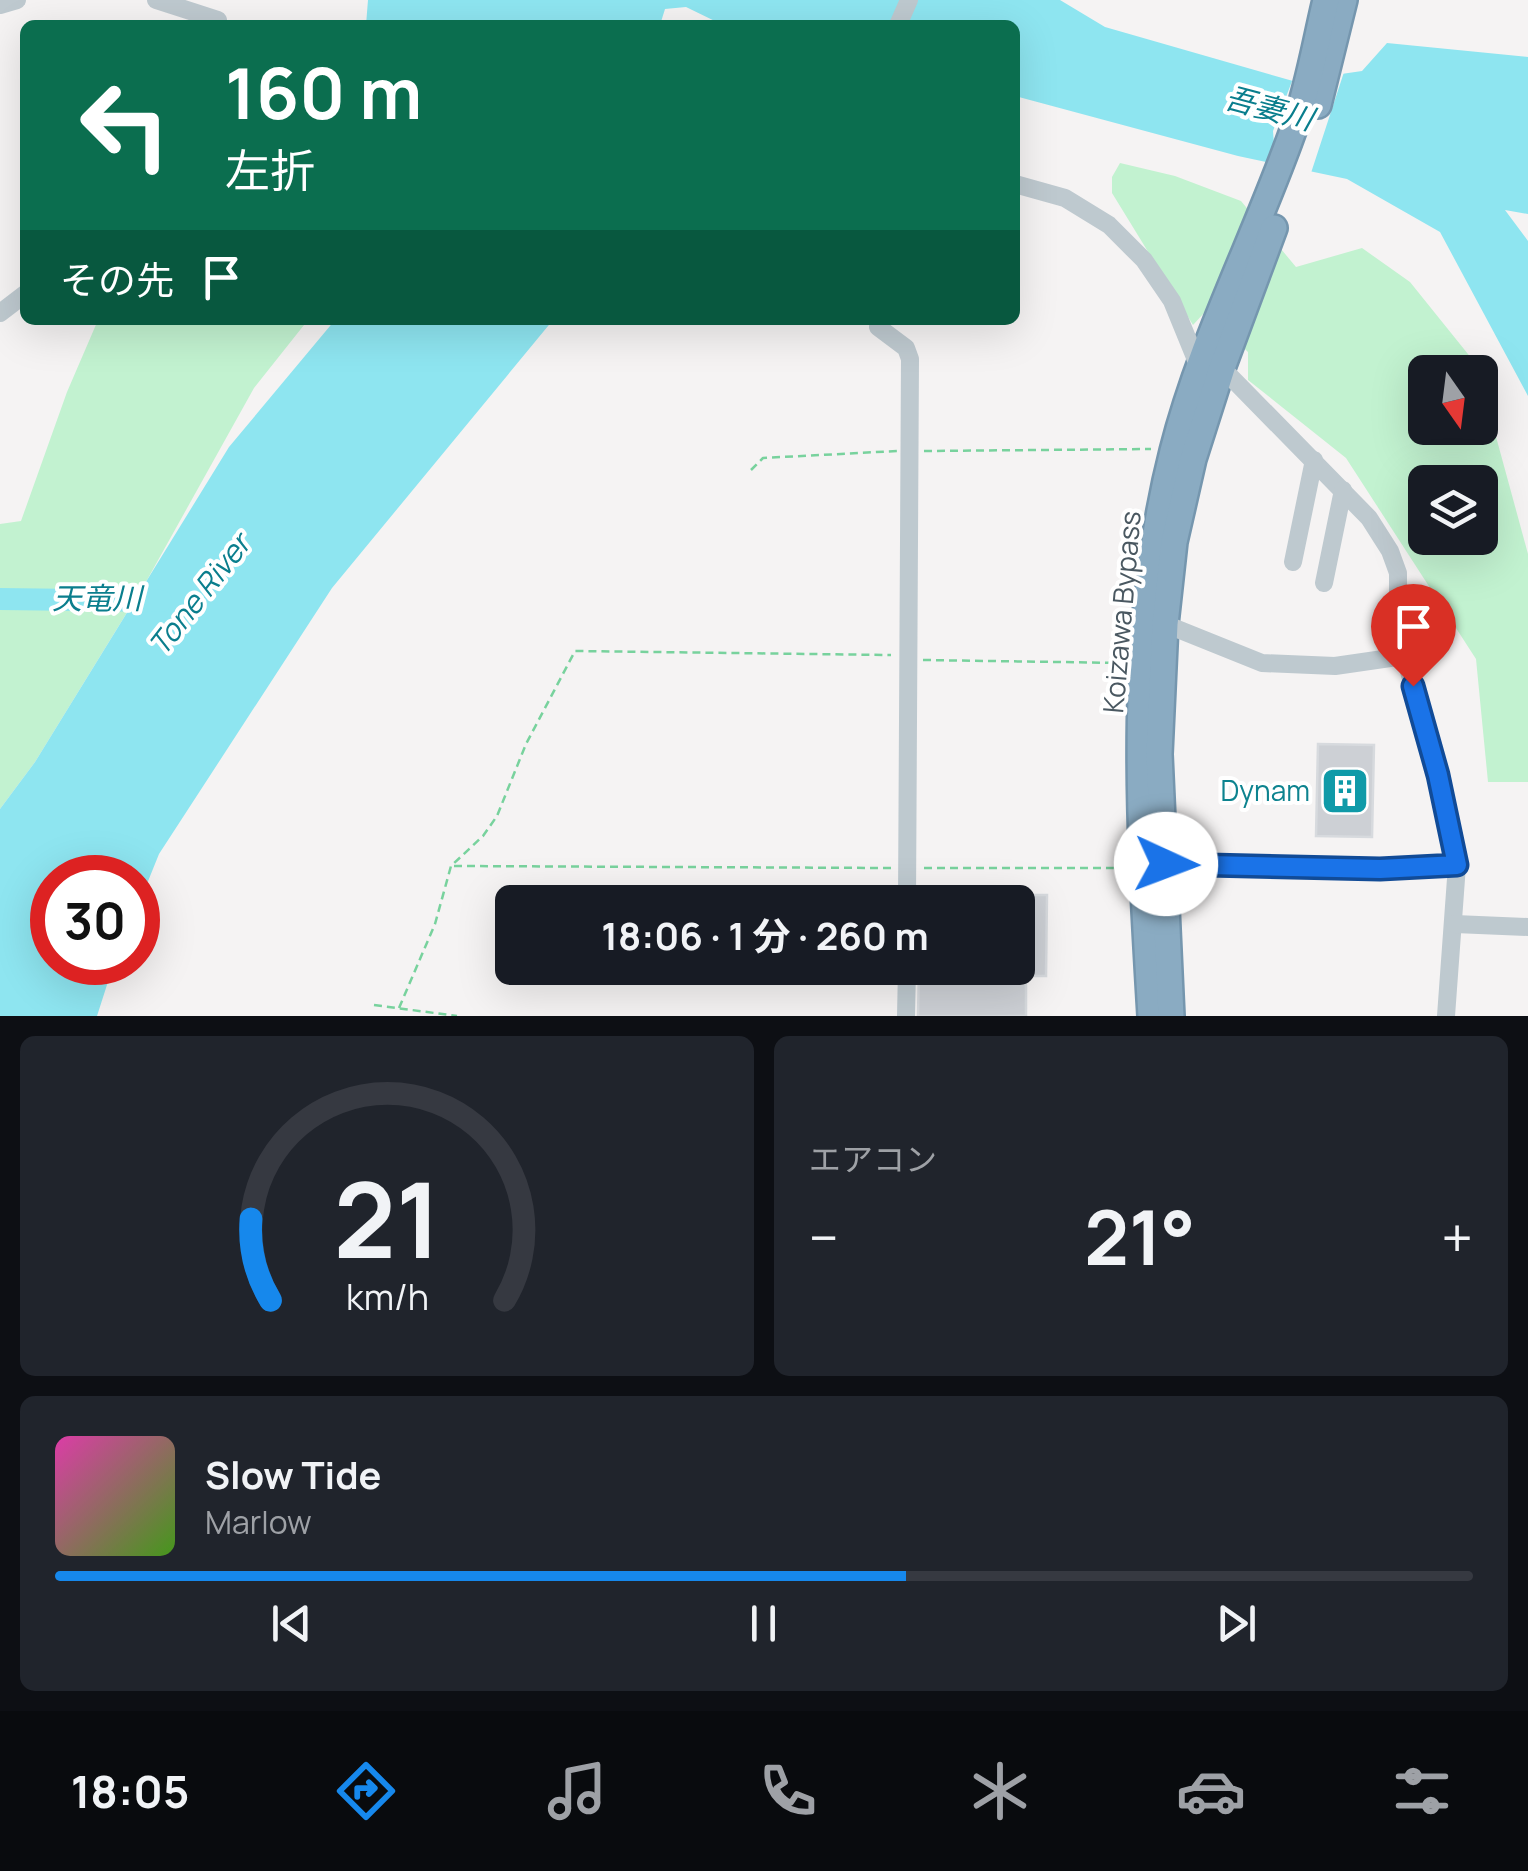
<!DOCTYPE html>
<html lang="ja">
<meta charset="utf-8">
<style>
:root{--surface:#171b24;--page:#20242c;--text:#f1f3f6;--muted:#9ea1a6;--line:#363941;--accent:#1688ec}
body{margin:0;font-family:Manrope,"Noto Sans JP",sans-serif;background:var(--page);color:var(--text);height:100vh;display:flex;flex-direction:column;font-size:38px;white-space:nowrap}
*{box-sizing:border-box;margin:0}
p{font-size:32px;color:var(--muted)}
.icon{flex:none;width:55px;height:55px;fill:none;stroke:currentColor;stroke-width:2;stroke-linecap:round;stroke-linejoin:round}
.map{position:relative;height:1016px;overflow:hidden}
.drawer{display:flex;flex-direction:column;gap:20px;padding:20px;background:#0d0f14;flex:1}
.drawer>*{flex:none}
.hud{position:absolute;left:20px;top:20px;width:1000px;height:305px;border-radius:15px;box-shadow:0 10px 40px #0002;background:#0b6e4f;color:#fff;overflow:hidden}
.needle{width:65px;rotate:166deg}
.fabs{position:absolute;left:1408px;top:355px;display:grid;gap:20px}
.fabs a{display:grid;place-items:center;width:90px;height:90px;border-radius:15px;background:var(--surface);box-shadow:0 10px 40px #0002;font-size:50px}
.speed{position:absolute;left:30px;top:855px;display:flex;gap:20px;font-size:50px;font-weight:700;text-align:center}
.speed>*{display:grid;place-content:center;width:130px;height:130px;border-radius:50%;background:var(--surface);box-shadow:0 10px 40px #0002;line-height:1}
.speed .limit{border:15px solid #d22;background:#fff;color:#111}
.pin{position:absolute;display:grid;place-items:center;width:85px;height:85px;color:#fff;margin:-102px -42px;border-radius:50% 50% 50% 0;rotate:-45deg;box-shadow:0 0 10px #0007}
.pin .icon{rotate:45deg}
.me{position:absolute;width:110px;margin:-55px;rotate:92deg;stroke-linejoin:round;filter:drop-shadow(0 0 8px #0008)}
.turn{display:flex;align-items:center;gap:35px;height:210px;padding:0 40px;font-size:45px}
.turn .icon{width:130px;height:130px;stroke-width:2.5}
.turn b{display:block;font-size:70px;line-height:85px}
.then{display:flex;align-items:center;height:95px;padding:0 40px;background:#0003;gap:20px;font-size:38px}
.big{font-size:75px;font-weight:700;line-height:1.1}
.drawer .widget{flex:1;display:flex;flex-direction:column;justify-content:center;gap:15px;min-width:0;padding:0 35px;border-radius:15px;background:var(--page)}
.drawer .dial{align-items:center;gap:0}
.dial svg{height:260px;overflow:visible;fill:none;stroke:var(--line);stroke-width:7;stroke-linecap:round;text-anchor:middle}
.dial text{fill:var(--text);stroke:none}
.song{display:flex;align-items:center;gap:30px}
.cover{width:120px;height:120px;border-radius:15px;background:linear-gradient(135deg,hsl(320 70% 55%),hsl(100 70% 35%))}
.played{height:10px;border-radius:5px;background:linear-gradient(90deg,var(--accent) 60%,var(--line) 60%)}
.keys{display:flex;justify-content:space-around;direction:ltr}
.heat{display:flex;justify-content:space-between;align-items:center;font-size:55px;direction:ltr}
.drawer .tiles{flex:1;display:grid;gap:20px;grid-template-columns:1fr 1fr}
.widget:last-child{grid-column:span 2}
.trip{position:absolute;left:495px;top:885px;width:540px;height:100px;border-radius:15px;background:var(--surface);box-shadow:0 10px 40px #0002;font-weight:700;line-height:100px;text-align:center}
.tab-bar{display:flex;height:160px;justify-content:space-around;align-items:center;background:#090b0e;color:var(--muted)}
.tab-bar .icon{width:70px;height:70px}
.tab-bar .active{color:var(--accent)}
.tab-bar b{font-size:45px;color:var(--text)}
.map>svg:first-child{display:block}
.green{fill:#c2f2d0;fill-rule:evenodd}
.water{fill:#8ee5f0}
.pier{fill:#f5f3f3}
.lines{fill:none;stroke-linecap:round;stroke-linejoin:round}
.river{stroke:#8ee5f0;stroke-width:22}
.building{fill:#cdd0d5;stroke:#d7dade;stroke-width:2.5}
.highway-casing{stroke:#7596ae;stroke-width:30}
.path{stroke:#78d29d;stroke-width:2.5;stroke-dasharray:8 5;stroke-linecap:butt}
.minor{stroke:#bec9cf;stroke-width:18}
.highway{stroke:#8aabc2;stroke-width:25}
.route-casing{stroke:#114b97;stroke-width:25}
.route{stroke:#1a73e8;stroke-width:18}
.labels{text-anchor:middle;stroke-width:8;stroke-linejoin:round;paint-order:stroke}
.street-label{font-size:28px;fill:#4a5861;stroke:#fff}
.culture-label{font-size:28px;fill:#0d838f;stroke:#fff;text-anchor:end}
.water-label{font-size:30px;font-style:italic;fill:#0a7e8d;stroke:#fff}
</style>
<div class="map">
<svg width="1528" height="1016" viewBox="0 0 1528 1016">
<rect width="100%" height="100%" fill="#f5f3f3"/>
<!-- green -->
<g class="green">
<path d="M1120,163L1175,176L1241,201L1296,267L1362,248L1410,282L1476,364L1479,372H1425V428H1480V378L1528,554V782H1488L1476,659L1346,458L1248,380V352L1205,312L1193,325L1112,193V177ZM1425,482H1480V538H1425Z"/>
<polygon points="98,320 308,320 254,388 147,580 35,762 0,809 0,524 21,521 67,392"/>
</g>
<!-- water -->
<g class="water">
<polygon points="368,0 1060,0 1105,27 1293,81 1362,71 1387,43 1528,57 1528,214 1505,210 1528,241 1528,396 1440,232 1347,179 1238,156 1015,96 1015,25 723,25 686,7 665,9 660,25 366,25"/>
<polygon points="335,320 553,320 332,588 159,854 138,906 138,878 52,878 52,962 114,963 97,1016 0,1016 0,809 35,762 229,447"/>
</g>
<!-- pier -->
<polygon class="pier" points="1345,69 1310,176 1266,167 1274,144 1273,131 1294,76"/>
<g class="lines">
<!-- river -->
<polyline class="river" points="0,599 161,601"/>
</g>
<!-- building -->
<g class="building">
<polygon points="1318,744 1374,745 1372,837 1316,836"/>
<polygon points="1018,895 1047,895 1046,976 1026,976 1026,1016 918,1016 919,968 1018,968"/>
</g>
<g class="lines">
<!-- highway casing -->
<g class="highway-casing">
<g id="highway">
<polyline points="1318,105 1344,0"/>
<path d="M1151,1016C1140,829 1126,635 1173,451C1201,340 1257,234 1295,125C1309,85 1316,42 1326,0"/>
<polyline points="1171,1016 1159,754 1165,624 1174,542 1193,459 1222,368 1274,228"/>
</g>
</g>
<!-- path -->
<g class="path">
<polyline points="924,451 1151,449"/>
<polyline points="751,470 763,458 897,451"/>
<polyline points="923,660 1125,663"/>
<polyline points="454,866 891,868"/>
<polyline points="924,868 1126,868"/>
<polyline points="374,1005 457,1016"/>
<polyline points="399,1008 435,924 451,866 483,836 497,816 526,744 575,651 891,655"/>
</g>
<!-- minor -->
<g class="minor">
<polyline points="156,0 218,20"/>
<polyline points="0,5 17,0"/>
<polyline points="898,25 909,0"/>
<polyline points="1015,184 1065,198 1109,225 1144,260 1172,301 1199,367"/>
<polyline points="0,313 25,294"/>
<polyline points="882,320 878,327 906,348 910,359 907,902"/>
<polyline points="1222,368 1369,518 1390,551 1398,573 1398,632 1438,775 1457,865 1446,1016"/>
<polyline points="1293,562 1314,460"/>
<polyline points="1324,583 1343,490"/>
<polyline points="1165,624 1262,663 1335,666 1404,656"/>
<polyline points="1166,864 1380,869 1457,865"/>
<polyline points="1455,924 1528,927"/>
<polyline points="906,1016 907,968"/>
</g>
<!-- highway -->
<use href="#highway" class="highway"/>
</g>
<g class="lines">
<!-- route casing -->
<g class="route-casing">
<polyline id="route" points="1166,864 1380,869 1457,865 1438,775 1413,686"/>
</g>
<!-- route -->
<use href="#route" class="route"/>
</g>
<!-- icons -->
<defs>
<g id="building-square" transform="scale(2.5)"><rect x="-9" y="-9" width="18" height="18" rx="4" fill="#0f9aa8" stroke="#fff"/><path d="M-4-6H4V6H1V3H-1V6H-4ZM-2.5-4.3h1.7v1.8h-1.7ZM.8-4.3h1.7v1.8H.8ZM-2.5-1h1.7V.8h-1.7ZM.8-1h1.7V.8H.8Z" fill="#fff"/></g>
</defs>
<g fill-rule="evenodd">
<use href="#building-square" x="1345" y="791"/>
</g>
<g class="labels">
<!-- street labels -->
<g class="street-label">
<text transform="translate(1122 612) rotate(-85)" y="10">Koizawa Bypass</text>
</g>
<!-- culture labels -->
<g class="culture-label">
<text x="1310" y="801">Dynam</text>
</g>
<!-- water labels -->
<g class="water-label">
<text transform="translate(1269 109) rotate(15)" y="10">吾妻川</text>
<text transform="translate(200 595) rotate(-52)" y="10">Tone River</text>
<text x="97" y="609">天竜川</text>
</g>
</g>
</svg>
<div class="fabs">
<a><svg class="needle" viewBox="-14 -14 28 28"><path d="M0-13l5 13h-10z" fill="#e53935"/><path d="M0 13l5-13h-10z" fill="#9ea1a6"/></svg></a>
<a><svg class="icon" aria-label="layers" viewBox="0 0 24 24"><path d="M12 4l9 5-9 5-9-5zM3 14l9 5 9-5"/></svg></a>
</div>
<div class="speed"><div class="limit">30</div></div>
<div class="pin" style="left:1413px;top:686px;background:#d93025"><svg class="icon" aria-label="arrive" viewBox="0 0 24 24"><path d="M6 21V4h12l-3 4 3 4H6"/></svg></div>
<svg class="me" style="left:1166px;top:864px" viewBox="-20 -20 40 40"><circle r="19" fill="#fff"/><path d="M0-13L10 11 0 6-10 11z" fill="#1a73e8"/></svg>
<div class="trip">18:06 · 1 分 · 260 m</div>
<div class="hud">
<div class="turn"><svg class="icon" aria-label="left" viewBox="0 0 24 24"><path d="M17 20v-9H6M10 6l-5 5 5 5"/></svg><div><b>160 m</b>左折</div></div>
<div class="then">その先<svg class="icon" aria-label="arrive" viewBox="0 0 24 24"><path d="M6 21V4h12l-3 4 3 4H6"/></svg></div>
</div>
</div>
<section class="drawer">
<div class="tiles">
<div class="widget dial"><svg viewBox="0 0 100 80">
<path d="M14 69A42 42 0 1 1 86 69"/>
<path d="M14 69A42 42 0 0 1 8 44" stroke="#1688ec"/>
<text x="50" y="56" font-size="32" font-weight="700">21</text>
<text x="50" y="72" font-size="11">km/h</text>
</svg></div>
<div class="widget"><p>エアコン</p>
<div class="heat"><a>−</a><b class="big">21°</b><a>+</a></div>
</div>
<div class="widget">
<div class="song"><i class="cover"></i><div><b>Slow Tide</b><p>Marlow</p></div></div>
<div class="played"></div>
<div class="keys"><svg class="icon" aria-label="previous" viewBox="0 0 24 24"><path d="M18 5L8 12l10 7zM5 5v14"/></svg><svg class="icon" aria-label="pause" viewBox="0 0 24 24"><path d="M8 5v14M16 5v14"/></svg><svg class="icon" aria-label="next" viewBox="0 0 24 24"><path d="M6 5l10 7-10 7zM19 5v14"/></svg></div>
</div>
</div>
</section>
<nav class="tab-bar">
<b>18:05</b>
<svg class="icon active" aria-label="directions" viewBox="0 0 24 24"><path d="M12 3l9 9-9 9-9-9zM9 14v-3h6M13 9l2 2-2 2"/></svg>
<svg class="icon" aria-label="music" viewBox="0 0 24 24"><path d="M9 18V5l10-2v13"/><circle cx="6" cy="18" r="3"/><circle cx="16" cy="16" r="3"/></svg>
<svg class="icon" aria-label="phone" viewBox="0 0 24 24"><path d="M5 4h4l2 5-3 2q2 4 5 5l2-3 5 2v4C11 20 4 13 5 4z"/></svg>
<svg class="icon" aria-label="climate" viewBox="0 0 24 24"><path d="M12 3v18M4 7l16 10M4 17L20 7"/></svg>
<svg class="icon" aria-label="car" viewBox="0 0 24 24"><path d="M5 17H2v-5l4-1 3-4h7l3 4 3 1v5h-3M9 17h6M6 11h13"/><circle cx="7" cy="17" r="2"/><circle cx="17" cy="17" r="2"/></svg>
<svg class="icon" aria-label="filters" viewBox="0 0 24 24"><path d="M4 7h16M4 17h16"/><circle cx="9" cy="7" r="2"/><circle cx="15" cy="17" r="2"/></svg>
</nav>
